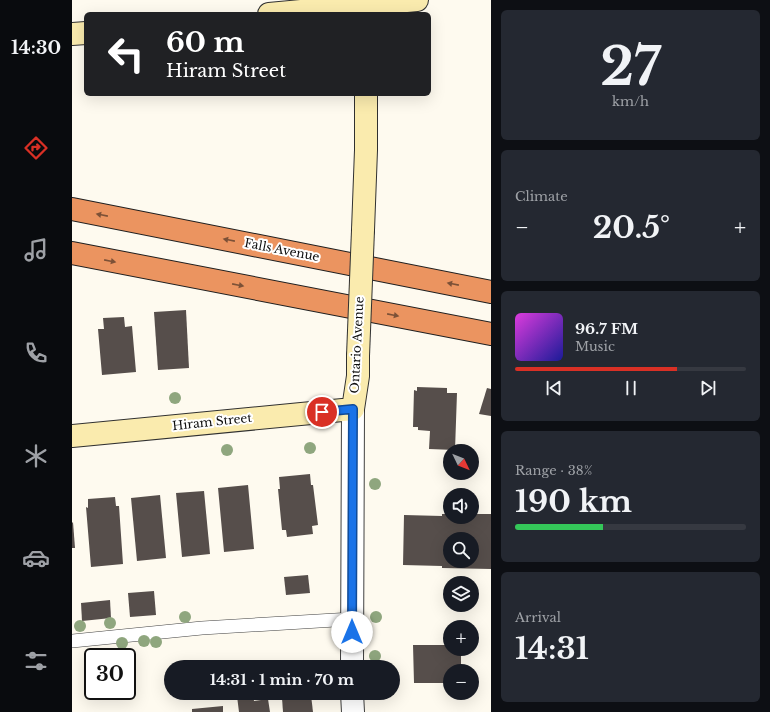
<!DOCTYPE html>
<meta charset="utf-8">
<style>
:root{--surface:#171b24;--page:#242831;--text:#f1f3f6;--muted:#9ea1a6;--line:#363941;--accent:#d93025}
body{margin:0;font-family:"Libre Baskerville",serif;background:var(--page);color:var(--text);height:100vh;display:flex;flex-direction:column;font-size:15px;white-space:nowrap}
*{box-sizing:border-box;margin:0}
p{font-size:13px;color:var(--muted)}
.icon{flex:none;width:22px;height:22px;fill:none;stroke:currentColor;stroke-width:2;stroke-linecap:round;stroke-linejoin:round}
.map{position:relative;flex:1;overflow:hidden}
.details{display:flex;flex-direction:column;gap:10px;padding:10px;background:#0d0f14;width:279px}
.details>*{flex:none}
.guide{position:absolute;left:12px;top:12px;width:347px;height:84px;border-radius:6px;box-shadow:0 4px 16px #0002;background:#202124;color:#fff;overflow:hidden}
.needle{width:26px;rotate:133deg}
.buttons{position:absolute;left:371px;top:444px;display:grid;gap:8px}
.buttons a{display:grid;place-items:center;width:36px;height:36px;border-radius:50%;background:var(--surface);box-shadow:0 4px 16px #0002;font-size:20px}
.speed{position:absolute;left:12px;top:648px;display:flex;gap:8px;font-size:20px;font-weight:700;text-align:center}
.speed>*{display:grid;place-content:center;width:52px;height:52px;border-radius:50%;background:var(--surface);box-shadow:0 4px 16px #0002;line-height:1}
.speed .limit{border:2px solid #111;border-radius:6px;background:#fff;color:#111}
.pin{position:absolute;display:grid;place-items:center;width:34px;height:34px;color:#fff;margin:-17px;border:2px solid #fff;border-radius:50%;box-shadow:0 1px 4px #0007}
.me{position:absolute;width:44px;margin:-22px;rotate:0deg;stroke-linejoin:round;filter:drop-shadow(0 0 3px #0008)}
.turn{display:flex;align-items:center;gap:14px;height:84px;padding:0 16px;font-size:18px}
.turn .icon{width:52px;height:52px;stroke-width:2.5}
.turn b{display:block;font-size:28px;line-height:34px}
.big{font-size:30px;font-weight:700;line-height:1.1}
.details .widget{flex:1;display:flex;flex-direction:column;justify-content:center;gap:6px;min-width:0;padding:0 14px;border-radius:6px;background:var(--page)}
.details .dial{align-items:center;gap:0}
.dial b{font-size:52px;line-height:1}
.song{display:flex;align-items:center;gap:12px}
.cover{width:48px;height:48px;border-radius:6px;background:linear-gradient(135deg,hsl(300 70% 55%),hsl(240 70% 35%))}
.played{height:4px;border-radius:2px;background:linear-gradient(90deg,var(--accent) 70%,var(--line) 70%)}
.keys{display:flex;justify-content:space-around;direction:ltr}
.heat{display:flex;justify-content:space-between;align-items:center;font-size:22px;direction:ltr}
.charge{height:6px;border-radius:3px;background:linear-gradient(90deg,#34c759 38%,var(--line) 0)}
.trip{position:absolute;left:92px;top:660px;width:236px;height:40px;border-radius:20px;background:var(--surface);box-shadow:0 4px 16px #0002;font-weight:700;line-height:40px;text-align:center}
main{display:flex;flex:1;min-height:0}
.tabs{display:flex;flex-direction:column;width:72px;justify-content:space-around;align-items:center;background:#090b0e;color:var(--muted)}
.tabs .icon{width:28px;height:28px}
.tabs .on{color:var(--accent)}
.tabs b{font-size:18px;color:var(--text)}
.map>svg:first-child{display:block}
.building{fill:#564e4b;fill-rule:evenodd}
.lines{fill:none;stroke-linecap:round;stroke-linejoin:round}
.lane-casing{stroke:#414141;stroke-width:14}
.street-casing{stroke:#414141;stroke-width:24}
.secondary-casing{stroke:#303030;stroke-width:24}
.highway-casing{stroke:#1f1f1f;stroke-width:24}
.lane{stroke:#fff;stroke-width:13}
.street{stroke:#fff;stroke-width:22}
.secondary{stroke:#faebae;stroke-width:22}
.highway{stroke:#eb9460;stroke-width:22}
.secondary-bridge-casing{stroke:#303030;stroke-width:24;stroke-linecap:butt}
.secondary-bridge{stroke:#faebae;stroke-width:22}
.tree{fill:#8fa67e}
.oneway{fill:#7c5137}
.route-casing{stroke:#114b97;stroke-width:10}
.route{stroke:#1a73e8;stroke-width:7}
.labels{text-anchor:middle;stroke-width:4;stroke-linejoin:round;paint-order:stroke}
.street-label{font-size:12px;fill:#0e0e0e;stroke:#fff}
</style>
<main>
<nav class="tabs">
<b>14:30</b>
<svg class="icon on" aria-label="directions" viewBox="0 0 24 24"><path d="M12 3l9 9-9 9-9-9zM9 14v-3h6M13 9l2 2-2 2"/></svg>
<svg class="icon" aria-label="music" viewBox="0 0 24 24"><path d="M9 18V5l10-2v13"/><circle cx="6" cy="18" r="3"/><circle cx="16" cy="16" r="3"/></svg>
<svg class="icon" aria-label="phone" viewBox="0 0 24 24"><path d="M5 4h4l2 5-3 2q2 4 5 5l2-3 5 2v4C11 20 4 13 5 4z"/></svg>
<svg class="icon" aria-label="climate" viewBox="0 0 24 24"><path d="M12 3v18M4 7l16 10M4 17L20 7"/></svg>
<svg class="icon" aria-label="car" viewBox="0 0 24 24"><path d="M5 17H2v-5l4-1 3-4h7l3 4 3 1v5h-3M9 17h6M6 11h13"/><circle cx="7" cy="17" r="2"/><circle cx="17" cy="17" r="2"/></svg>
<svg class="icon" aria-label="filters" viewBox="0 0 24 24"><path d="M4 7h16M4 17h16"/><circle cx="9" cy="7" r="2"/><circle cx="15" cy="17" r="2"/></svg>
</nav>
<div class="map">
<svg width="419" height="712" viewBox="0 0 419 712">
<rect width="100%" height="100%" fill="#fefaef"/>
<!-- building -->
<g class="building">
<polygon points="114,310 117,368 86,370 82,312"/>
<polygon points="52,317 53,327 60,326 64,372 30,375 26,329 32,329 31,318"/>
<polygon points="345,387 375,388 375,393 385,393 383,450 357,449 358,431 346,430 346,427 341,427 342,390 345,391"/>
<polygon points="415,388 419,389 419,416 407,414"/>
<polygon points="238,474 239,485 241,485 246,525 240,526 241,534 215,537 214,530 210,530 206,489 208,489 207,477"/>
<polygon points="176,485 182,549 152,552 146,488"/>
<polygon points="132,491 138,554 110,557 104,493"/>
<polygon points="88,495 94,558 65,561 59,498"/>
<polygon points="43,497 44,506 47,506 51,564 19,567 14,507 16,508 16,499"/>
<path d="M370,514H378V517H400V514H419V569L370,568V566L331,565L332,515L370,516ZM378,539H400V561H378Z"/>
<polygon points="1,522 3,548 0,548 0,523"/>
<polygon points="236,575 238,593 214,595 212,577"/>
<polygon points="82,591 84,615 58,617 56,593"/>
<polygon points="38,600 39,618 10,621 9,603"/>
<polygon points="341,645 378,645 378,649 389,649 389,671 378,671 378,683 342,683"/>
<polygon points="181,694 182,701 196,699 198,712 167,712 165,696"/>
<polygon points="239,695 241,712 211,712 210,698"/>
<polygon points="151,706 151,712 120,712 120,709"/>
</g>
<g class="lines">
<!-- lane casing -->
<g class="lane-casing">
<polyline id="lane" points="0,641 130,628 280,619"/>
</g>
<!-- street casing -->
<g class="street-casing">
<g id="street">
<polyline points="280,667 281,409"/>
<polyline points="280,693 281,712"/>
</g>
</g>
<!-- secondary casing -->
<g class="secondary-casing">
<g id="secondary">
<polyline points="197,14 345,0"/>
<polyline points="0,34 14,33"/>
<polyline points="291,230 294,150 294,94"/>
<polyline points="0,436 281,409 286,376 286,356"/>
</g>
</g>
<!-- highway casing -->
<g class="highway-casing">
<g id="highway">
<polyline points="0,209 419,292"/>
<polyline points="0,253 419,334"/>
</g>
</g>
<!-- lane -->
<use href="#lane" class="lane"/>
<!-- street -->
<use href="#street" class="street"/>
<!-- secondary -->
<use href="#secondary" class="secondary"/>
<!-- highway -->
<use href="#highway" class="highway"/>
<!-- secondary-bridge casing -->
<g class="secondary-bridge-casing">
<polyline id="secondary-bridge" points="286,356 291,230"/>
</g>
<!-- secondary-bridge -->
<use href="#secondary-bridge" class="secondary-bridge"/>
</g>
<!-- trees -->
<g class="tree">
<circle cx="103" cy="398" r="6"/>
<circle cx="238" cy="448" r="6"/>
<circle cx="155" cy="450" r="6"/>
<circle cx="303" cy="484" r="6"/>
<circle cx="113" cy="617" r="6"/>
<circle cx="304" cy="617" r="6"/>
<circle cx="38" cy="623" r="6"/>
<circle cx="8" cy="626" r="6"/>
<circle cx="72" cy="641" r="6"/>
<circle cx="84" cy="642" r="6"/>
<circle cx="50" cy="643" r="6"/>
<circle cx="303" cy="656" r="6"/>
</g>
<!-- one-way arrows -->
<defs><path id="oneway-solid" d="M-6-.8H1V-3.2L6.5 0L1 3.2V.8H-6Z"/></defs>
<g class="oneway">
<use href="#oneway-solid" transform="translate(30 215) rotate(-169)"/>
<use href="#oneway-solid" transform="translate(157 240) rotate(-169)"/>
<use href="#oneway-solid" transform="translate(38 261) rotate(11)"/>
<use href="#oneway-solid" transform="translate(381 284) rotate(-169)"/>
<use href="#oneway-solid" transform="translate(166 285) rotate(11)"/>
<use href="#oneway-solid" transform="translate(321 315) rotate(11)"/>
</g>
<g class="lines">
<!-- route casing -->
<g class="route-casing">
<polyline id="route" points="250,412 281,409 280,632"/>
</g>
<!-- route -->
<use href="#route" class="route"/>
</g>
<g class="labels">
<!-- street labels -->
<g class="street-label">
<text transform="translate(210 250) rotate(11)" y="4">Falls Avenue</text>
<text transform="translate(285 345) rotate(-87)" y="4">Ontario Avenue</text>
<text transform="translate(140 422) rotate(-6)" y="4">Hiram Street</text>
</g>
</g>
</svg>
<div class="buttons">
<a><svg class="needle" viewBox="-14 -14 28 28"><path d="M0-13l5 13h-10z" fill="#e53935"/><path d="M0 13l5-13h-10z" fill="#9ea1a6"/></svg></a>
<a><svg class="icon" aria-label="sound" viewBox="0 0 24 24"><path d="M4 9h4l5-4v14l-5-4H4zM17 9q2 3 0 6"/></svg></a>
<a><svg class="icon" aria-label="search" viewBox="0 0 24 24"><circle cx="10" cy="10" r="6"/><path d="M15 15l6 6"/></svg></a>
<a><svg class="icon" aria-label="layers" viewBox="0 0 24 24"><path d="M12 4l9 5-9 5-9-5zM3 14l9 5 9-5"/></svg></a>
<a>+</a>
<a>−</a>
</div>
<div class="speed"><div class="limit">30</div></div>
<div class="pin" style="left:250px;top:412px;background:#d93025"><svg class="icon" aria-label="arrive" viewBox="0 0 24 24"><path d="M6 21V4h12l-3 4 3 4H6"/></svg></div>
<svg class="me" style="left:280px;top:632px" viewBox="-20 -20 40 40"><circle r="19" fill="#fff"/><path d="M0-13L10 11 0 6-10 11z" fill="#1a73e8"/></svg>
<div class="trip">14:31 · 1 min · 70 m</div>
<div class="guide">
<div class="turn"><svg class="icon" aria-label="left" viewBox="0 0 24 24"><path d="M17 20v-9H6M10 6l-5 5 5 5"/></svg><div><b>60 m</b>Hiram Street</div></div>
</div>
</div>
<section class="details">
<div class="widget dial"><b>27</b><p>km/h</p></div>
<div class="widget"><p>Climate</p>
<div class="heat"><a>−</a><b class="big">20.5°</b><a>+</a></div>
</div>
<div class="widget">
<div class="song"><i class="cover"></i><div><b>96.7 FM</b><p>Music</p></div></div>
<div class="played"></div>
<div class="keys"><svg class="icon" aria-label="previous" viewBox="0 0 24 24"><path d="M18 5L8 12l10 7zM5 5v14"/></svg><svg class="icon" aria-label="pause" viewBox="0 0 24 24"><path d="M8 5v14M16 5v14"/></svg><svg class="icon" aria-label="next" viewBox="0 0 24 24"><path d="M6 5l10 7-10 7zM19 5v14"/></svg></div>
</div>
<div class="widget"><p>Range · 38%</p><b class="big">190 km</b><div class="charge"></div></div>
<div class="widget"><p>Arrival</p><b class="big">14:31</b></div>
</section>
</main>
